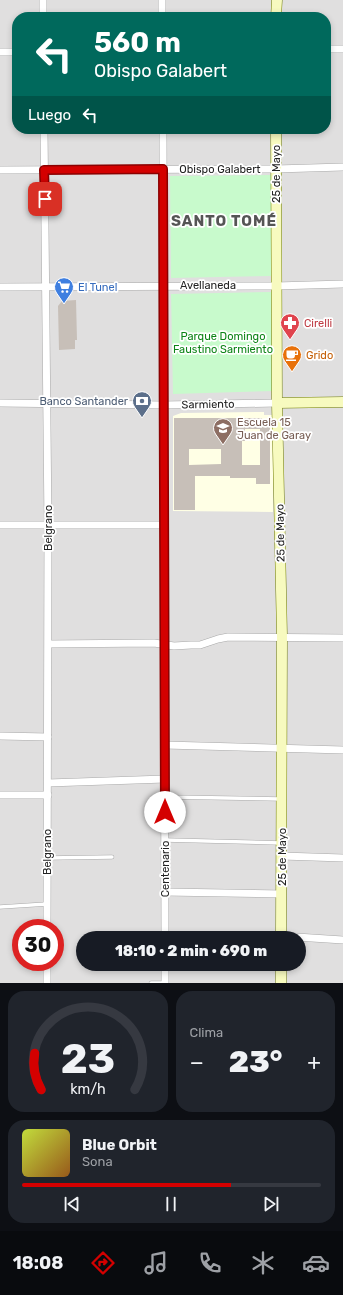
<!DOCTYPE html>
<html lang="es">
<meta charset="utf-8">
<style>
:root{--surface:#171b24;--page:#20242c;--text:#f1f3f6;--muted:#9ea1a6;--line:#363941;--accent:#d40000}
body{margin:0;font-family:Rubik,sans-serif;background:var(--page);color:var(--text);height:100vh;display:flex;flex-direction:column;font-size:15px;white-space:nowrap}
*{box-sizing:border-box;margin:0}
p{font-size:13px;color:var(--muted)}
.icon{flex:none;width:22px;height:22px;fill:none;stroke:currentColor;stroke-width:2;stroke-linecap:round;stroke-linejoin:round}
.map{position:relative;height:983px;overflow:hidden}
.panel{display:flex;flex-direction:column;gap:8px;padding:8px;background:#0d0f14;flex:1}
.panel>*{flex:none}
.banner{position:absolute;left:12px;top:12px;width:319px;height:122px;border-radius:16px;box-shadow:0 2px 6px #0003;background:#00695c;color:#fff;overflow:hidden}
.speed{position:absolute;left:12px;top:919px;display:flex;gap:8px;font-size:20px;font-weight:700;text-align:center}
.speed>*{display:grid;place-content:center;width:52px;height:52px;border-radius:50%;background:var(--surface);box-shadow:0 2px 6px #0003;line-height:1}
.speed .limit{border:6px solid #d22;background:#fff;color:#111}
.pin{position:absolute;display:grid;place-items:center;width:34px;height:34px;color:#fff;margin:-17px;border-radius:8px;box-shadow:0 2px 6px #0006}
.me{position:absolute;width:44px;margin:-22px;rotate:0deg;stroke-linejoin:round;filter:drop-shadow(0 0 3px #0008)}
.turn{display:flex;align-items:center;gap:14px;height:84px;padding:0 16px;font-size:18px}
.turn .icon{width:52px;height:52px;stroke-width:2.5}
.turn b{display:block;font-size:28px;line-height:34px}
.then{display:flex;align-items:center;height:38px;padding:0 16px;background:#0003;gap:8px;font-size:15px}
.big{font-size:30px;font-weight:800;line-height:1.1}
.panel .tile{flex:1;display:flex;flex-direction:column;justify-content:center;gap:6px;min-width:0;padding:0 14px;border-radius:16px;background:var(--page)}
.panel .dial{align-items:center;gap:0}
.dial svg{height:104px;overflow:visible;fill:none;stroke:var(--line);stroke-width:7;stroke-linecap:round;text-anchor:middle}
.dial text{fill:var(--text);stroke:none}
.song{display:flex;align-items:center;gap:12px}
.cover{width:48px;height:48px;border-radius:6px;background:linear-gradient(135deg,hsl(70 70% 55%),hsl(30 70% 35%))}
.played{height:4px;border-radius:2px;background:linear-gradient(90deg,var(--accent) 70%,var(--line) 70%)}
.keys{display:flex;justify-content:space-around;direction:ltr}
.heat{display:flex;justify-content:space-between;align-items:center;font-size:22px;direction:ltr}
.panel .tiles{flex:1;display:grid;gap:8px;grid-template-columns:1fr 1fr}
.tile:last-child{grid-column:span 2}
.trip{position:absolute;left:76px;top:931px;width:230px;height:40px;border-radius:20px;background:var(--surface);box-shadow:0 2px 6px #0003;font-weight:800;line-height:40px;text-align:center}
.tab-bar{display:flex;height:64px;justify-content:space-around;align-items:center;background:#090b0e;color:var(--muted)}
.tab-bar .icon{width:28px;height:28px}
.tab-bar .active{color:var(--accent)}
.tab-bar b{font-size:18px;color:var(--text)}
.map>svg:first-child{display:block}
.residential{fill:#e0dfdf;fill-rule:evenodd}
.education{fill:#ffffe5}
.park{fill:#c8facc}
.building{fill:#c7bfb8;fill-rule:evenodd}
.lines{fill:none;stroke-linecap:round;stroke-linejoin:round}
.lane-casing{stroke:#a9a9a9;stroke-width:4.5}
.street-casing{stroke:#a9a9a9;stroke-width:8}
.secondary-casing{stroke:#707d05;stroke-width:11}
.lane{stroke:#fff;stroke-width:3.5}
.street{stroke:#fff;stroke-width:7}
.secondary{stroke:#f7fabf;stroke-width:10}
.route-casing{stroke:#8a0000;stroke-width:10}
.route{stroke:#d40000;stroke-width:7}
.labels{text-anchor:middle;stroke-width:3.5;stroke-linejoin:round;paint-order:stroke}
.street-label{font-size:11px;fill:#222;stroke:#fff}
.shop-label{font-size:11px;fill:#366cbe;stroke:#fff;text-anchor:start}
.health-label{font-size:11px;fill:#be3a42;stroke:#fff;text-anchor:start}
.park-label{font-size:11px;fill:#0c8416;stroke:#fff}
.food-label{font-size:11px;fill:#c56008;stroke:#fff;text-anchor:start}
.service-label{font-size:11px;fill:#4e5e75;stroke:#fff;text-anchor:end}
.education-label{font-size:11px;fill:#785e54;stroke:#fff;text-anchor:start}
.district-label{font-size:15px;font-weight:bold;letter-spacing:1px;fill:#555;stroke:#fff}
</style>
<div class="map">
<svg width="343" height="983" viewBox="0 0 343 983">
<rect width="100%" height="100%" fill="#f2efe9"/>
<!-- residential -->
<path class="residential" d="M0,0H343V983H0ZM17,17H326V129H17ZM21,928H55V962H21ZM83,938H299V964H83Z"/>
<!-- education -->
<polygon class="education" points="264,412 264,415 273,415 273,512 173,511 173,416 181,413"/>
<!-- park -->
<g class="park">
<polygon points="271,175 272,276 171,278 170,176"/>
<polygon points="272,292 274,391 173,394 171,294"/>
</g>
<!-- building -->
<g class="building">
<polygon points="76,300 77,340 75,340 75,349 59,350 58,306 62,301"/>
<path d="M174,418H262V421L270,422V484H256V478H230V476H195V510H174ZM245,429H260V465H242V441H245ZM189,449H221V464L189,465Z"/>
</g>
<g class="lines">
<!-- lane casing -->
<g class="lane-casing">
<g id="lane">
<polyline points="165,797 280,799"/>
<polyline points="165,840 281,843"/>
<polyline points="48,858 112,857"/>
<polyline points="0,907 47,904"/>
<polyline points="151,983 165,983"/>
</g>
</g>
<!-- street casing -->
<g class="street-casing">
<g id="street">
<polyline points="43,0 43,17"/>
<polyline points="162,17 162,0"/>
<polyline points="326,49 343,49"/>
<polyline points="0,52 17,52"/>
<polyline points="44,129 48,525 47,928"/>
<polyline points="163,129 165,938"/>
<polyline points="0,170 276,169 343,167"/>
<polyline points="0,287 276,286 343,284"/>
<polyline points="0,403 164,405 277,403"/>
<polyline points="0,525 165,525"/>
<polyline points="49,644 154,643 174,646 191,645 200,645 218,639 228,637 343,638"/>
<polyline points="0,736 48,737"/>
<polyline points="165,745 343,750"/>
<polyline points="48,783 165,779"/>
<polyline points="0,795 48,795"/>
<polyline points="282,856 343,858"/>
<polyline points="165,892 282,894"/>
<polyline points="281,936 343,940"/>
<polyline points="165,964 165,983"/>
<polyline points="47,983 47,962"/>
</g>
</g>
<!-- secondary casing -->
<g class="secondary-casing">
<g id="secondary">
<polyline points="276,17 277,0"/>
<polyline points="276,129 277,403 282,636 281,938"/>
<polyline points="277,403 343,402"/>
<polyline points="281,983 281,964"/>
</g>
</g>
<!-- lane -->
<use href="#lane" class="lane"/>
<!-- street -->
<use href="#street" class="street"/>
<!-- secondary -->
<use href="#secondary" class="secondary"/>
</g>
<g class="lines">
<!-- route casing -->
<g class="route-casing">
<polyline id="route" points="45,199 44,170 163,169 165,812"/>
</g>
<!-- route -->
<use href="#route" class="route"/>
</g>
<!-- icons -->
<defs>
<g id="supermarket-pin" transform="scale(1)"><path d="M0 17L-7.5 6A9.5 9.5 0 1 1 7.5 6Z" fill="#3f7fe0" stroke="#fff"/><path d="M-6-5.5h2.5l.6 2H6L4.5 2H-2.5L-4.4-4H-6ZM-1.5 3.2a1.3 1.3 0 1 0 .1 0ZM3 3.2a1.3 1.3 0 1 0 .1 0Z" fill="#fff"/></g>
<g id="pharmacy-pin" transform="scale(1)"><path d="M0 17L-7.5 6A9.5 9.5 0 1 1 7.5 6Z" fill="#e0444e" stroke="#fff"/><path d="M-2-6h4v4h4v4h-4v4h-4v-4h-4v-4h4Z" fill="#fff"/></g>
<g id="cafe-pin" transform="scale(1)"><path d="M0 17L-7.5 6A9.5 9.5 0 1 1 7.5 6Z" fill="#e8710a" stroke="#fff"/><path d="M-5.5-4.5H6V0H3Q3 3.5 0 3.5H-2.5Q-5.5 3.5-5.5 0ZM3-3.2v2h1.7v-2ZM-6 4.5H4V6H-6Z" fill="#fff"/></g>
<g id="bank-pin" transform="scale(1)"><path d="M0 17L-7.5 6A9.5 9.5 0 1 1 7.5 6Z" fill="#5c6f8a" stroke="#fff"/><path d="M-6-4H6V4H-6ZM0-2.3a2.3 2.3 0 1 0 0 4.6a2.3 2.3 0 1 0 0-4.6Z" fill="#fff"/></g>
<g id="school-pin" transform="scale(1)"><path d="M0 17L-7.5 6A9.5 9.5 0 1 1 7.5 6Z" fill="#8d6e63" stroke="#fff"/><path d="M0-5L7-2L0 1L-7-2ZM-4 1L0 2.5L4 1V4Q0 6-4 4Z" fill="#fff"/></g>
</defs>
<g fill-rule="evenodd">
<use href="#supermarket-pin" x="64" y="287"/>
<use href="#pharmacy-pin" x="290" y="323"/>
<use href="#cafe-pin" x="292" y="355"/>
<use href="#bank-pin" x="142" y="401"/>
<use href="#school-pin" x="223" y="428"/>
</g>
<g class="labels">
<!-- street labels -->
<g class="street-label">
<text x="220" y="173">Obispo Galabert</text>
<text transform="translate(276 174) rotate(-90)" y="4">25 de Mayo</text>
<text x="208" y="289">Avellaneda</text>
<text transform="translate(208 404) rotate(-1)" y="4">Sarmiento</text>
<text transform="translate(48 528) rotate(-90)" y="4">Belgrano</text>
<text transform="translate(280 533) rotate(-91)" y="4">25 de Mayo</text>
<text transform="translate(47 852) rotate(-90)" y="4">Belgrano</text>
<text transform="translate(282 857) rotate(-90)" y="4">25 de Mayo</text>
<text transform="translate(165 869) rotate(-90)" y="4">Centenario</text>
</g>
<!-- shop labels -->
<g class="shop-label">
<text x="78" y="291">El Tunel</text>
</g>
<!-- health labels -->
<g class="health-label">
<text x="304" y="327">Cirelli</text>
</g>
<!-- park labels -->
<g class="park-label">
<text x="223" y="340">Parque Domingo<tspan x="223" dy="13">Faustino Sarmiento</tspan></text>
</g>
<!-- food labels -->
<g class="food-label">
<text x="306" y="359">Grido</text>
</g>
<!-- service labels -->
<g class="service-label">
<text x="128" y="405">Banco Santander</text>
</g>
<!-- education labels -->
<g class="education-label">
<text x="237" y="426">Escuela 15<tspan x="237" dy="13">Juan de Garay</tspan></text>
</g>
<!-- district labels -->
<g class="district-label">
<text x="224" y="226">SANTO TOMÉ</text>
</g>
</g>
</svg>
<div class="speed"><div class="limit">30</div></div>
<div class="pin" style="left:45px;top:199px;background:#d93025"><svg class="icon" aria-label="arrive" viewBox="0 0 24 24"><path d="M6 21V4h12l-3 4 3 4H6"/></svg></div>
<svg class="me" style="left:165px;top:812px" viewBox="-20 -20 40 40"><circle r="19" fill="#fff"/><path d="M0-13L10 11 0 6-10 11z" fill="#d40000"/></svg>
<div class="trip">18:10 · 2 min · 690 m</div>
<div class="banner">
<div class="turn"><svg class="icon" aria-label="left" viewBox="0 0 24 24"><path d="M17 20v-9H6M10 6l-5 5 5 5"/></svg><div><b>560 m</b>Obispo Galabert</div></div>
<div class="then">Luego<svg class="icon" aria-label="left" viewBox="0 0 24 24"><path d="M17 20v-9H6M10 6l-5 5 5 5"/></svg></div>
</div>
</div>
<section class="panel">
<div class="tiles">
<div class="tile dial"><svg viewBox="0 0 100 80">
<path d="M14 69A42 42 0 1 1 86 69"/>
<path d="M14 69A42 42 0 0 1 9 41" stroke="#d40000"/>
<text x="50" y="56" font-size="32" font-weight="700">23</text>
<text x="50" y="72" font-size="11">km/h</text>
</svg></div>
<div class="tile"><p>Clima</p>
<div class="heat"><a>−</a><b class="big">23°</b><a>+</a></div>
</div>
<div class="tile">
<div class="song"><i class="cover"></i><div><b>Blue Orbit</b><p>Sona</p></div></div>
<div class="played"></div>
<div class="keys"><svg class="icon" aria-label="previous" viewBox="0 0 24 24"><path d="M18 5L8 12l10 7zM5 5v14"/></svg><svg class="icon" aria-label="pause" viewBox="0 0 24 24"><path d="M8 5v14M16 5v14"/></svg><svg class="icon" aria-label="next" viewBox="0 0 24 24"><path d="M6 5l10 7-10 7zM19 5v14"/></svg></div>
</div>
</div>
</section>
<nav class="tab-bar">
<b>18:08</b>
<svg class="icon active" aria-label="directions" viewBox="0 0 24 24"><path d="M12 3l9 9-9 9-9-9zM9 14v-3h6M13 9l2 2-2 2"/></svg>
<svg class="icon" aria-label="music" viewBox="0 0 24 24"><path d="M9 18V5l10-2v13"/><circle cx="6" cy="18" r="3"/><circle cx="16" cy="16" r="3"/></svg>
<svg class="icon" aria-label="phone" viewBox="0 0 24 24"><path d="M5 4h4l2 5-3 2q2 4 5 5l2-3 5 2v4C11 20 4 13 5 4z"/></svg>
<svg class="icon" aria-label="climate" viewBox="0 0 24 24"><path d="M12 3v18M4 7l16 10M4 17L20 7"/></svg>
<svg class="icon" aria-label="car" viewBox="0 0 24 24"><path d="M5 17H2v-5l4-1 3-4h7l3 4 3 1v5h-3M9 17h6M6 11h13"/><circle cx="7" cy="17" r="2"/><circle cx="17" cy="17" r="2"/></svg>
</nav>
